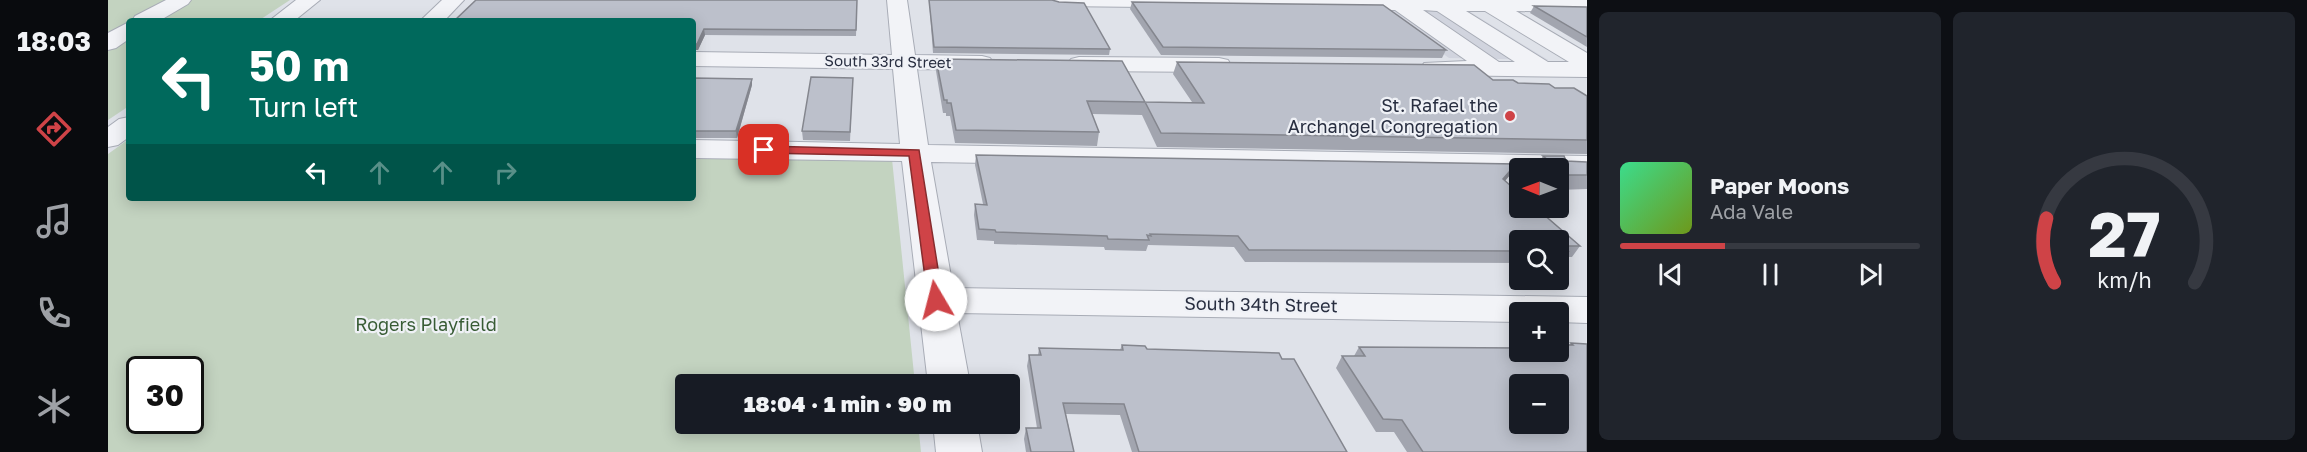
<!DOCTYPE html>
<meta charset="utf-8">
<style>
:root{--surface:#171b24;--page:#20242c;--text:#f1f3f6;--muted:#9ea1a6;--line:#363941;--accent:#cf4347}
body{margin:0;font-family:"Golos Text",sans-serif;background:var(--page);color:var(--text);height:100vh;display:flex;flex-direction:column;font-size:22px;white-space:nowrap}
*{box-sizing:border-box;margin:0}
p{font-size:20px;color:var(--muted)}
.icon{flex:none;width:33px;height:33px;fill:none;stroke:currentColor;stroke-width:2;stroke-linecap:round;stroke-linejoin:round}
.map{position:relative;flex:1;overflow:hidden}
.panel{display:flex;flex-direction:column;gap:12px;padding:12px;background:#0d0f14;width:720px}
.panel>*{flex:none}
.hud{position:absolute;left:18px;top:18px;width:570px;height:183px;border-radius:6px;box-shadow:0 3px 15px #0003;background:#00695c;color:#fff;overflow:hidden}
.needle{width:39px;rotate:271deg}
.buttons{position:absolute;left:1401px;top:158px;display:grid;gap:12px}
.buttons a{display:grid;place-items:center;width:60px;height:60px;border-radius:6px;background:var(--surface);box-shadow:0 3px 15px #0003;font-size:30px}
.speed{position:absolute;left:18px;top:356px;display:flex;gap:12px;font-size:30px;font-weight:700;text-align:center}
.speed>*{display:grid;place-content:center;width:78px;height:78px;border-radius:50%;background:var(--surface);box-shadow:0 3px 15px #0003;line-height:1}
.speed .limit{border:3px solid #111;border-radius:9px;background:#fff;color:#111}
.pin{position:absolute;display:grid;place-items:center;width:51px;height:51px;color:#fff;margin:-26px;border-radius:12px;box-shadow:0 3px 9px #0006}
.me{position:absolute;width:66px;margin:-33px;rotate:352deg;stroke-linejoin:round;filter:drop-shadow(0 0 4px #0008)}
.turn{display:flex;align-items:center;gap:21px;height:126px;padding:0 24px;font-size:27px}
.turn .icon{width:78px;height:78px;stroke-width:2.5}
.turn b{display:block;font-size:42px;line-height:51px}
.lanes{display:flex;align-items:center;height:57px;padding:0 24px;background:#0003;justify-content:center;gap:30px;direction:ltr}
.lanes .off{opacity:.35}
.panel .widget{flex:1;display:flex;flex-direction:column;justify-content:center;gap:9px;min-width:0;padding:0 21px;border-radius:9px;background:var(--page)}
.panel .dial{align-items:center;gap:0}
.dial svg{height:156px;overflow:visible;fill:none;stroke:var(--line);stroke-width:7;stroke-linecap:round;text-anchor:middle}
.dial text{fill:var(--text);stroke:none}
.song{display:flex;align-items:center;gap:18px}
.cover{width:72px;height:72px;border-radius:9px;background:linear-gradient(135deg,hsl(150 70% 55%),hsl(80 70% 35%))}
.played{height:6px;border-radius:3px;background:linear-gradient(90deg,var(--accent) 35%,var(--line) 35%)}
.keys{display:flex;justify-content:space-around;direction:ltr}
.panel .tiles{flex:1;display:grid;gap:12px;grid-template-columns:repeat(2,1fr)}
.trip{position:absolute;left:567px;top:374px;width:345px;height:60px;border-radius:6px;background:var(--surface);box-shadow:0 3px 15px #0003;font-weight:800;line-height:60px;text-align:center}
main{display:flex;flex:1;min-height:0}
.tabs{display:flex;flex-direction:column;width:108px;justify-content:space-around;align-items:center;background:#090b0e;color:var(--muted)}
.tabs .icon{width:42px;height:42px}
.tabs .on{color:var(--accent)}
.tabs b{font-size:27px;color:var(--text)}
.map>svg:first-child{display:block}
.built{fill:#d1d4de}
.green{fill:#c3d3c0;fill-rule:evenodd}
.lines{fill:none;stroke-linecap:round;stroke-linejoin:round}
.minor-casing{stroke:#a8acb6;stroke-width:2}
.minor{fill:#f2f3f7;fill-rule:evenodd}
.wall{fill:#a2a5af}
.shaded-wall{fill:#84868e}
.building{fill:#bcc0cb;stroke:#84868e;stroke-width:1.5;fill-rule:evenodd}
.route{fill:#cf4347;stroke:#872c2e;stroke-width:1.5}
.poi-dot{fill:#cf4347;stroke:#eff1f6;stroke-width:2}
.labels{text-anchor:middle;stroke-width:4.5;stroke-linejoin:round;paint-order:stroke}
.far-street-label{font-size:15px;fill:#282e40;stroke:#eff1f6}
.poi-label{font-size:18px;fill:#282e40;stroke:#eff1f6;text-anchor:end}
.street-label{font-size:18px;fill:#282e40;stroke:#eff1f6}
.park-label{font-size:18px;fill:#385c35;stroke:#eff1f6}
</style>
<main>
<nav class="tabs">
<b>18:03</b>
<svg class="icon on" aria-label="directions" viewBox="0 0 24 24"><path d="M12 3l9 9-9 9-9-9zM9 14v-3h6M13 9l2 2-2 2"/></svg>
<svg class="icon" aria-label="music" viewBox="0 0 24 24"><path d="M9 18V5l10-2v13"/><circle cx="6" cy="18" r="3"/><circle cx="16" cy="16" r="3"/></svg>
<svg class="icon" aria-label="phone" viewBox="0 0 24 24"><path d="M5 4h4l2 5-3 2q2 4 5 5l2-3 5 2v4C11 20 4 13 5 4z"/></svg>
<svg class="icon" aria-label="climate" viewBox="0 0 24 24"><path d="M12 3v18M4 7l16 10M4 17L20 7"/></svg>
</nav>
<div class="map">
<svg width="1479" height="452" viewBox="0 0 1479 452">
<rect width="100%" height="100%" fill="#dfe2e9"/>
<!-- built -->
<polygon class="built" points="1259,0 1343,0 1440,60 1341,58"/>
<!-- green -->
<g class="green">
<polygon points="0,0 182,0 150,21 21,21 21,106 0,120"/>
<path d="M21,139V198H585V156L784,159L807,384H578V423H810L813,452H0V154ZM32,369H82V420H32Z"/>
</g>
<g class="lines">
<!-- minor casing -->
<g class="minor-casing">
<g id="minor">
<polygon points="58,0 83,0 80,4 51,21 24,21 27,16"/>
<polygon points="188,0 212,0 186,21 161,21"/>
<polygon points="334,0 356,0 336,21 312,21"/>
<polygon points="779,0 799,0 807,55 874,56 882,58 886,63 882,68 874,70 809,69 820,145 1479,156 1479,174 1450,173 1450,168 1412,168 1412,173 823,162 845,288 1479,297 1479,323 1450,322 1450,312 1412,312 1412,322 849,313 862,384 820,384 794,161 585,158 585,140 792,144 785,69 585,66 585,52 784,55"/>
<path d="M941,0H1479V12L1408,11L1479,53V77L1325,75L1316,73L1313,68L1316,63L1359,61L1287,10L951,6L944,4ZM1315,10L1329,11L1407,62H1391ZM1358,11H1377L1461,62H1440Z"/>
<polygon points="21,22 21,39 8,48 0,50 0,33"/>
<polygon points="971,57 1111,58 1120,60 1123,65 1120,70 1111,72 971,71 963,69 959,64 963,59"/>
<polygon points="21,117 21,137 10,145 0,147 0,127 11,119"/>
<polygon points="825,423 869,423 874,452 828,452"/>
</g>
</g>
<!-- minor -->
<use href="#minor" class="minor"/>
</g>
<!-- wall -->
<g class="wall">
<polygon points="749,0 748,36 597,35 590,50 585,21"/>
<polygon points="821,0 1002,49 1001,55 825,53"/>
<polygon points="1024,2 1338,50 1334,58 1053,55 1022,9"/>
<polygon points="1426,6 1479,7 1479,47 1422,13"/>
<polygon points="828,59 1037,102 1084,102 1065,74 1069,62 1385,80 1447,88 1479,96 1479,154 1049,147 1034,115 984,114 991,132 989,146 847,143 842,116 838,116 838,113 835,113 828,71"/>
<polygon points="585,78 644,79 644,85 629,138 585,138"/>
<polygon points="745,78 742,141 695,140 694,131"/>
<polygon points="868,155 1408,164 1402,175 1397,181 1472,246 1464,257 1456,257 1452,263 1450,263 1450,240 1412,240 1412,263 1137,262 1126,247 1040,245 1038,251 997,250 996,247 886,244 886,241 869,240 866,215 867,204 875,204 867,165"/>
<polygon points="1435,156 1458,161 1479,162 1479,189 1450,190 1450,168 1428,168"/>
<polygon points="1463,343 1479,344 1479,452 1299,452 1286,432 1268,432 1228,368 1234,356 1246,356 1251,347 1408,348 1412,344 1412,351 1461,345"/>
<polygon points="1014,345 1039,349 1174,359 1239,452 1024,452 1012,415 958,414 966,452 918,452 916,439 918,428 929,428 919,366 921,355 930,355 931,348 1012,350"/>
</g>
<!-- shaded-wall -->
<g class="shaded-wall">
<polygon points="596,29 597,35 590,50 585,50 585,44"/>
<polygon points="644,79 644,85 629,138 628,131"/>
<polygon points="1408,164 1402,175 1389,190 1395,179"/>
</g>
<!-- building -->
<g class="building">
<polygon points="368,0 749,0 748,30 596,29 589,44 585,44 585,21 346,21"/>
<polygon points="821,0 944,0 951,2 976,3 1002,49 826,47"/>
<polygon points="1024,2 1275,5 1338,50 1055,47"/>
<polygon points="1426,6 1479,7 1479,37"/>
<polygon points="828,59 1014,61 1037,102 1096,103 1069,62 1366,65 1385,80 1405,80 1410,83 1441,84 1447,88 1466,88 1479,96 1479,140 1053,133 1037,102 979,101 991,132 848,130 843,103 839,103 839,100 836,100"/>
<polygon points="703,77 745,78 742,132 694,131"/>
<polygon points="585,78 644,79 628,131 585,131"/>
<polygon points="868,155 1408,164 1395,179 1412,194 1412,207 1427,207 1472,246 1454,246 1460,251 1450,251 1450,240 1412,240 1412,251 1141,250 1130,236 1042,234 1043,236 1039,235 1041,240 1000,239 999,236 888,232 887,230 871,229 867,204 879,205"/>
<polygon points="1435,156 1456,156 1458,161 1479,162 1479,175 1459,175"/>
<path d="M1463,343L1479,344V452H1315L1294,420L1275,419L1234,356H1257L1251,347L1412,348V351H1450V345H1465ZM1412,384H1450V423H1412Z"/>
<polygon points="1014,345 1037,346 1039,349 1171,353 1174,359 1186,359 1239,452 1031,452 1016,404 955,403 966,452 923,452 918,428 933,428 921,355 933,355 931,348 1015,350"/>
</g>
<!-- route -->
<polygon class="route" points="656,146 811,150 835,300 833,303 822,303 820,300 801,156 652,153 650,150"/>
<!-- markers -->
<circle class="poi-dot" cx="1402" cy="116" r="6"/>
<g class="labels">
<!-- far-street labels -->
<g class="far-street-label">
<text transform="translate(780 62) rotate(1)" y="5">South 33rd Street</text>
</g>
<!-- poi labels -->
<g class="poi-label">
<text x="1390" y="112">St. Rafael the<tspan x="1390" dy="21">Archangel Congregation</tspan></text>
</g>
<!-- street labels -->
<g class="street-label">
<text transform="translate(1153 305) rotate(1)" y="6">South 34th Street</text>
</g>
<!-- park labels -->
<g class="park-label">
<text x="318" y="331">Rogers Playfield</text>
</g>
</g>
</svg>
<div class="buttons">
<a><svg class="needle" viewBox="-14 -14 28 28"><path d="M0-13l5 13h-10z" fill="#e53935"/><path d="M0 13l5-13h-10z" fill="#9ea1a6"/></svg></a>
<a><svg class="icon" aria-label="search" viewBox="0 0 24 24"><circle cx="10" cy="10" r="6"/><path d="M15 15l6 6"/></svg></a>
<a>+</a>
<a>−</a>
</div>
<div class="speed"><div class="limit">30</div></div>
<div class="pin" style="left:656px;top:150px;background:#d93025"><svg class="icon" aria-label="arrive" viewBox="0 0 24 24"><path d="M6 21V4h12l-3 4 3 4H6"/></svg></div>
<svg class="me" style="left:828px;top:300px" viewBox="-20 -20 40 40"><circle r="19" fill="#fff"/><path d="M0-13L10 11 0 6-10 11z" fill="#cf4347"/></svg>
<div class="trip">18:04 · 1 min · 90 m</div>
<div class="hud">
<div class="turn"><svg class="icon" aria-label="left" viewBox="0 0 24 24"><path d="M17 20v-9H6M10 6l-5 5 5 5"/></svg><div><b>50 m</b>Turn left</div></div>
<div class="lanes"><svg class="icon" aria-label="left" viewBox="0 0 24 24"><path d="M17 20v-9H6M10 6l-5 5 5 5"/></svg><svg class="icon off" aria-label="ahead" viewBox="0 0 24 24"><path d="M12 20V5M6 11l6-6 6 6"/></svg><svg class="icon off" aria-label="ahead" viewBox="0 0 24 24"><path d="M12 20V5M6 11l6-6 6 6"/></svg><svg class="icon off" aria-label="right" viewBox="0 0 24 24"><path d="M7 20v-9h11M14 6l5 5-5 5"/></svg></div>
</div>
</div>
<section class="panel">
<div class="tiles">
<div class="widget">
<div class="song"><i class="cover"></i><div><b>Paper Moons</b><p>Ada Vale</p></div></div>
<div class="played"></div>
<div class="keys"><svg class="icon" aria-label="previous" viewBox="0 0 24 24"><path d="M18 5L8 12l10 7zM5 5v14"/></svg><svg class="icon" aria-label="pause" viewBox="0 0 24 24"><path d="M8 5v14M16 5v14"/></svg><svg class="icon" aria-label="next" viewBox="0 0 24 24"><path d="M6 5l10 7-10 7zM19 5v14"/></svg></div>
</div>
<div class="widget dial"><svg viewBox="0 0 100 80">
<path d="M14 69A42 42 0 1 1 86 69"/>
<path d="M14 69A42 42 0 0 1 10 36" stroke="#cf4347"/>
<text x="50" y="56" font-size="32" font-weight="700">27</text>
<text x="50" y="72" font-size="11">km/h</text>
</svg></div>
</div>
</section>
</main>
